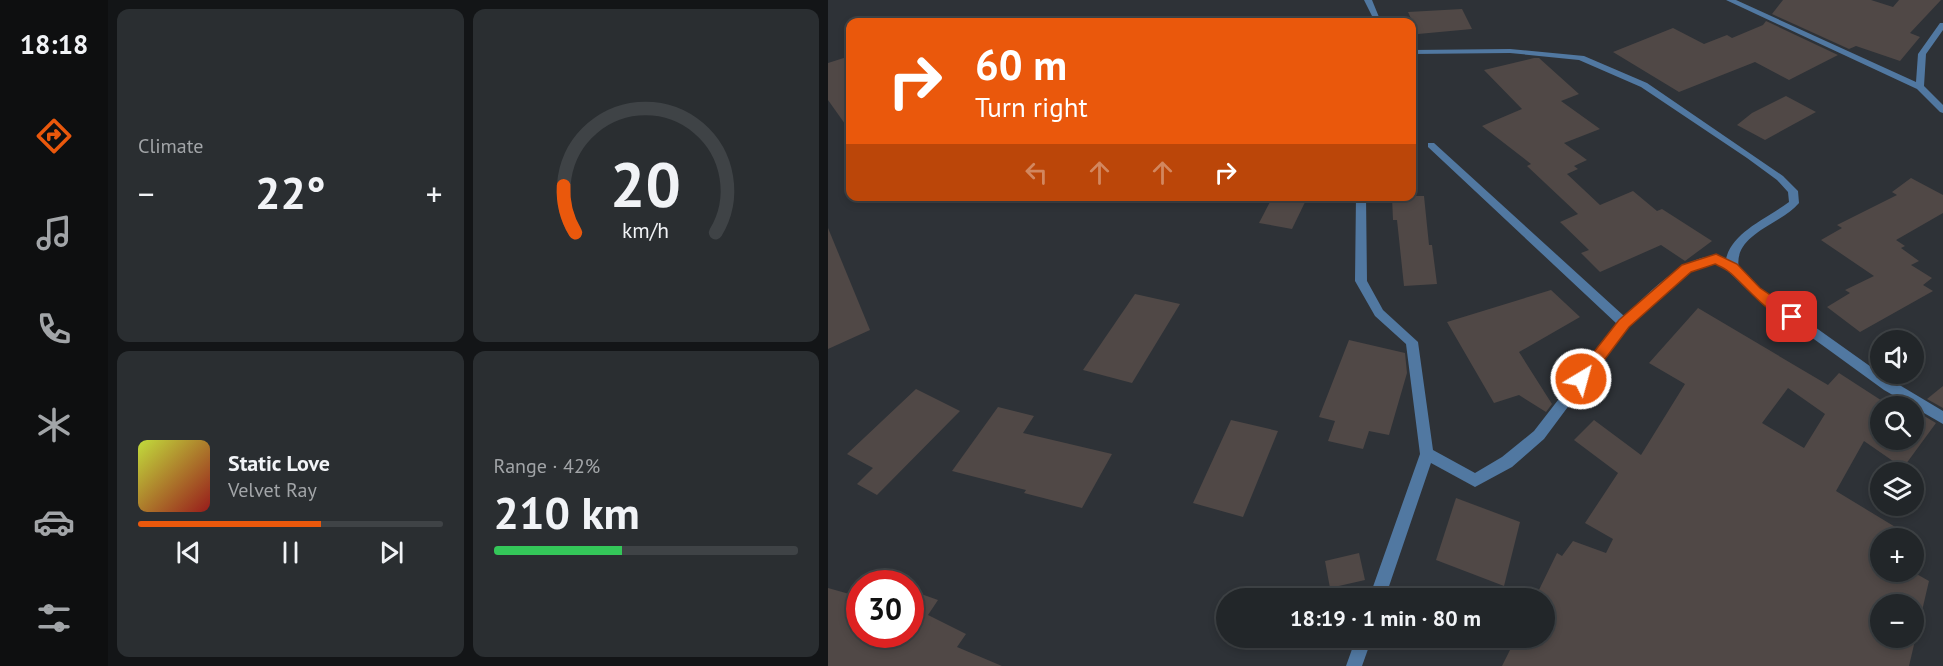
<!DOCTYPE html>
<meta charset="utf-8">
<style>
:root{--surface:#222629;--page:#2a2e31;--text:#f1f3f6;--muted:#a2a5a8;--line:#3f4346;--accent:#ea580c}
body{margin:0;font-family:"PT Sans",sans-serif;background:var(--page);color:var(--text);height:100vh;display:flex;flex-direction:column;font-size:22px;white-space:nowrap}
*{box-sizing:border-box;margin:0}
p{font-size:20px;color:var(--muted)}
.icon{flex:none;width:33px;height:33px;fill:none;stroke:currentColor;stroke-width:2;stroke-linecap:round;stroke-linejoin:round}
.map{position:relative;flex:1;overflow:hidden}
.drawer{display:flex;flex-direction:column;gap:9px;padding:9px;background:#131517;width:720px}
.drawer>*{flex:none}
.hud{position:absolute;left:18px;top:18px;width:570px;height:183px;border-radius:12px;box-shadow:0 3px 9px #0003,0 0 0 2px var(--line);background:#ea580c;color:#fff;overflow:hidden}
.controls{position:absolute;left:1042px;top:330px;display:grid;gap:12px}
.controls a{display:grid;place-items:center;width:54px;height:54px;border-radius:50%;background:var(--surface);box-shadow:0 3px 9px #0003,0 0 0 2px var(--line);font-size:30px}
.speed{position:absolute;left:18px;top:570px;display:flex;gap:12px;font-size:30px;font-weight:700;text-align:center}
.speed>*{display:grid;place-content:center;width:78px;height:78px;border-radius:50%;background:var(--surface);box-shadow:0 3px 9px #0003,0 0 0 2px var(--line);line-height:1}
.speed .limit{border:9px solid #d22;background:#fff;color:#111}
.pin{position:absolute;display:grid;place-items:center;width:51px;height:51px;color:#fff;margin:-26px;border-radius:12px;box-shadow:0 3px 9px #0006}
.me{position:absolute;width:66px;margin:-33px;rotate:37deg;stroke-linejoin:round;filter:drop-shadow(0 0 4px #0008)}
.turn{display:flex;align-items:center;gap:21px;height:126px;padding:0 30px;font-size:27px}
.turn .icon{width:78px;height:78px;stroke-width:2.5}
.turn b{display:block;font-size:42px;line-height:51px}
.lanes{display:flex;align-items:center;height:57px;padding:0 30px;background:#0003;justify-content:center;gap:30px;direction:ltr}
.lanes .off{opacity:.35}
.big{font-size:45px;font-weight:700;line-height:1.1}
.drawer .widget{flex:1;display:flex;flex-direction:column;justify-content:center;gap:9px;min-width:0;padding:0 21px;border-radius:12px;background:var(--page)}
.drawer .dial{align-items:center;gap:0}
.dial svg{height:156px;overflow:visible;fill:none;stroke:var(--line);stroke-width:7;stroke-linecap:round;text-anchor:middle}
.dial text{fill:var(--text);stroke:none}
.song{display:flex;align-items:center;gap:18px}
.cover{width:72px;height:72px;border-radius:9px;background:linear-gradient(135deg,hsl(70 70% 55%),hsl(0 70% 35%))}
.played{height:6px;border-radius:3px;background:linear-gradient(90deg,var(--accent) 60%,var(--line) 60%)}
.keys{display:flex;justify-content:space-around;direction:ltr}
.heat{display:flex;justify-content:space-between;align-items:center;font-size:33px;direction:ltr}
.charge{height:9px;border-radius:4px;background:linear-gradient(90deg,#34c759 42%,var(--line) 0)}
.drawer .tiles{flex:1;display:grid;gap:9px;grid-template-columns:repeat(2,1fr)}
.trip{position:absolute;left:388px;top:588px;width:339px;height:60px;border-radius:30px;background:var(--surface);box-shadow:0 3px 9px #0003,0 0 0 2px var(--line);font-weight:700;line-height:60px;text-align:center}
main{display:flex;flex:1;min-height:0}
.dock{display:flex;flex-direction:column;width:108px;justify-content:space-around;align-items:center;background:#0e0f10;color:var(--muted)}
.dock .icon{width:42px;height:42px}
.dock .current{color:var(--accent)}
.dock b{font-size:27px;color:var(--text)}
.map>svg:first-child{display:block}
.building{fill:#504846;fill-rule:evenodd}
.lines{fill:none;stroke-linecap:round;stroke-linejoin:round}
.minor{fill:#5178a1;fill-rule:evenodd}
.route{fill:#ea580c;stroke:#983908;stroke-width:1.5}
</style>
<main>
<nav class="dock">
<b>18:18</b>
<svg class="icon current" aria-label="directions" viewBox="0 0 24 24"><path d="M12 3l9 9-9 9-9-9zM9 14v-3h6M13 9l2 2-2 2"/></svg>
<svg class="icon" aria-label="music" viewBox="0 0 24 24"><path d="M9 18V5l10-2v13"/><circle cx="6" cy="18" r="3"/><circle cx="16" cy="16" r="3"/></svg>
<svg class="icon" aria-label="phone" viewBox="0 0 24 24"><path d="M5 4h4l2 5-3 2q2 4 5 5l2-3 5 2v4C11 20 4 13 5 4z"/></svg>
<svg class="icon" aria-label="climate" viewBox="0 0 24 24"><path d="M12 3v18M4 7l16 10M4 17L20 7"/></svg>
<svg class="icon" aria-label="car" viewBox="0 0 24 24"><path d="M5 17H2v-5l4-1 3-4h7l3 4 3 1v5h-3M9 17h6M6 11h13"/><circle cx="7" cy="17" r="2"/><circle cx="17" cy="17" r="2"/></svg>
<svg class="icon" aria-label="filters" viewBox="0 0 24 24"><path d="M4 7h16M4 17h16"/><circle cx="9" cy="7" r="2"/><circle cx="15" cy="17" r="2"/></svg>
</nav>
<section class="drawer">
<div class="tiles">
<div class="widget"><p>Climate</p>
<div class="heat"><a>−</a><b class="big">22°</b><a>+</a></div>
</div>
<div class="widget dial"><svg viewBox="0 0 100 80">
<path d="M14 69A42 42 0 1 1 86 69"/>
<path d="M14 69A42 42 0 0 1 8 45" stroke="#ea580c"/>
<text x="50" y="56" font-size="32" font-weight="700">20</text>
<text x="50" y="72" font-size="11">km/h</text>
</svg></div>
<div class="widget">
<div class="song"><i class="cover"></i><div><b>Static Love</b><p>Velvet Ray</p></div></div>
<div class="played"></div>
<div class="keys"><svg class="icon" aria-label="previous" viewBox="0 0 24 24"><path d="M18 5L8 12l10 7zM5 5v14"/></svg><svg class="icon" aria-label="pause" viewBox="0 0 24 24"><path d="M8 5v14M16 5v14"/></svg><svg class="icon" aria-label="next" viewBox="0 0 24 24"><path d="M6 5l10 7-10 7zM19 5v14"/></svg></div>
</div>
<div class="widget"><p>Range · 42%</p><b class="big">210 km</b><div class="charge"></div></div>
</div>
</section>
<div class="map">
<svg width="1115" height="666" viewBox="0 0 1115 666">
<rect width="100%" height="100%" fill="#2e3237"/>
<!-- building -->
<g class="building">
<polygon points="955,0 1043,0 1065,7 1071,0 1113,0 1082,33 1092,37 1072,61 1028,46 1021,49 944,14"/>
<polygon points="634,9 644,29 590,34 580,12"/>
<polygon points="938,21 1010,55 961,80 927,62 851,92 785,52 845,28 876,44 899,35 904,38 935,25"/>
<polygon points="22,56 22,131 0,100 0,63"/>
<polygon points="706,58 711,58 751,94 733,101 772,129 736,143 759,160 746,166 750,169 739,174 772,205 805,191 829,211 834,209 884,241 857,261 833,245 772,272 753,253 761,250 732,222 750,214 699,166 703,164 654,126 694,109 656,70"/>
<polygon points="958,96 988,112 937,140 909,125 924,113"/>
<polygon points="1083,178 1115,195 1115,213 1068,240 1077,246 1073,248 1091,261 1083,265 1104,278 1095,285 1105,291 1032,332 999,307 1022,293 1017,290 1046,276 993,240 1014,228 1009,225 1069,195 1064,192"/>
<polygon points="445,196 480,196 464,229 431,223"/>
<polygon points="584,196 596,196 601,245 604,245 609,284 576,286 569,220 565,220 564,197"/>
<polygon points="0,228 42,330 0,349"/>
<polygon points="723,290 752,317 691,352 724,404 718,412 691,395 666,403 619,322"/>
<polygon points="307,294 352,304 304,383 255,370"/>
<path d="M870,308L1000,385L1011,373L1062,406H1053V440H1086V410L1108,423L1075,468L1036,441L1008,491L1087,539L1086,543V538H1053V572H1085L1101,581L1081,666H674L688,638H717V598H707L729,553L734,556L745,541L778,553L785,539L757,523L790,473L746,440L766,420L813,455L857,384L821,363ZM960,388L997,414L976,448L934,423ZM1053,604H1086V638H1053Z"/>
<polygon points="521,340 577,353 579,373 561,435 541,431 535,449 500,441 507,421 491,417"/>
<polygon points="1115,386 1115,408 1099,399"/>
<polygon points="88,389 132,411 49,495 29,484 45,468 19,454"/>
<polygon points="170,407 206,416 195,433 284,454 254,508 196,493 198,490 124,471"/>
<polygon points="403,420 450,431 415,517 365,503"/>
<polygon points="628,498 692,522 676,586 608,560"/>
<polygon points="531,553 537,580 502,588 497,561"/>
<polygon points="0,588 32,597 32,634 82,634 82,590 110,600 100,615 138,634 129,647 174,666 0,666"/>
</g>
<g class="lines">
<!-- minor -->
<g class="minor">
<polygon points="536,0 544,0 553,22 547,22"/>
<polygon points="898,0 908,0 1088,82 1090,54 1112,23 1115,23 1115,30 1098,54 1096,86 1115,105 1115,113 1112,112 1089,89"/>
<path d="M682,49L756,56L819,83L955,176L970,191L971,203C953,225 904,234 911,269L932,288L1053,374L1115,411V424L1056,390L924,294C911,283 902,270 887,263L862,271L800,326L716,439L684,467L647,487L603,463L557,598H541L592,454L578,344L547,316L527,281L528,196H538L539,281L555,310L590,342L605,450L647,473L674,457L706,431L789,324L600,147V143H606L796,316C819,296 865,244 898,259C904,232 940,218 961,202L960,192L949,180L919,158L813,87L751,60L682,53L584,54V50Z"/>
<polygon points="528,638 544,638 534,666 518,666"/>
</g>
</g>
<!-- route -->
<path class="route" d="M888,254L909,264L932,288L969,313L971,317L969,320C949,327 914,281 900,271C896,268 891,266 887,264L863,272L801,327L759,383H748L746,379L748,375L791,320L854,265Z"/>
</svg>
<div class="controls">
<a><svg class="icon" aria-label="sound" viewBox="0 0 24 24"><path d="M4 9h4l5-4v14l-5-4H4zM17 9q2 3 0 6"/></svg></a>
<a><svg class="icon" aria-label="search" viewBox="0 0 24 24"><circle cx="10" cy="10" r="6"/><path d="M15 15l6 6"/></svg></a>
<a><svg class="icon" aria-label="layers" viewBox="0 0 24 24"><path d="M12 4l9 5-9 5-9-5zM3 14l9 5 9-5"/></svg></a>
<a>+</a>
<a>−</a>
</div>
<div class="speed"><div class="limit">30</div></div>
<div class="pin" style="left:964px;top:317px;background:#d93025"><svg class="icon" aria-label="arrive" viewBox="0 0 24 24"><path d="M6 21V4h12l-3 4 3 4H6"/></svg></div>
<svg class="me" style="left:753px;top:379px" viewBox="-20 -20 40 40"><circle r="17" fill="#ea580c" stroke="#fff" stroke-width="3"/><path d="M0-11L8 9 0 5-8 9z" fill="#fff"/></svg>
<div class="trip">18:19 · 1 min · 80 m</div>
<div class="hud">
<div class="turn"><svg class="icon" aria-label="right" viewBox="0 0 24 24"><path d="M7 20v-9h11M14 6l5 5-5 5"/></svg><div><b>60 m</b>Turn right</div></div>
<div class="lanes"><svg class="icon off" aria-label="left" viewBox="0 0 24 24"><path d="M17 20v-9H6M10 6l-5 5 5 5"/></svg><svg class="icon off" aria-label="ahead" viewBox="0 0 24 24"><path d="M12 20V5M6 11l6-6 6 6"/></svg><svg class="icon off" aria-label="ahead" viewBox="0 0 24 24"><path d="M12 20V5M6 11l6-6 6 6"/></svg><svg class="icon" aria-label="right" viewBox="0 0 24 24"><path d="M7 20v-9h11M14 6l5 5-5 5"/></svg></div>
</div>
</div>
</main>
